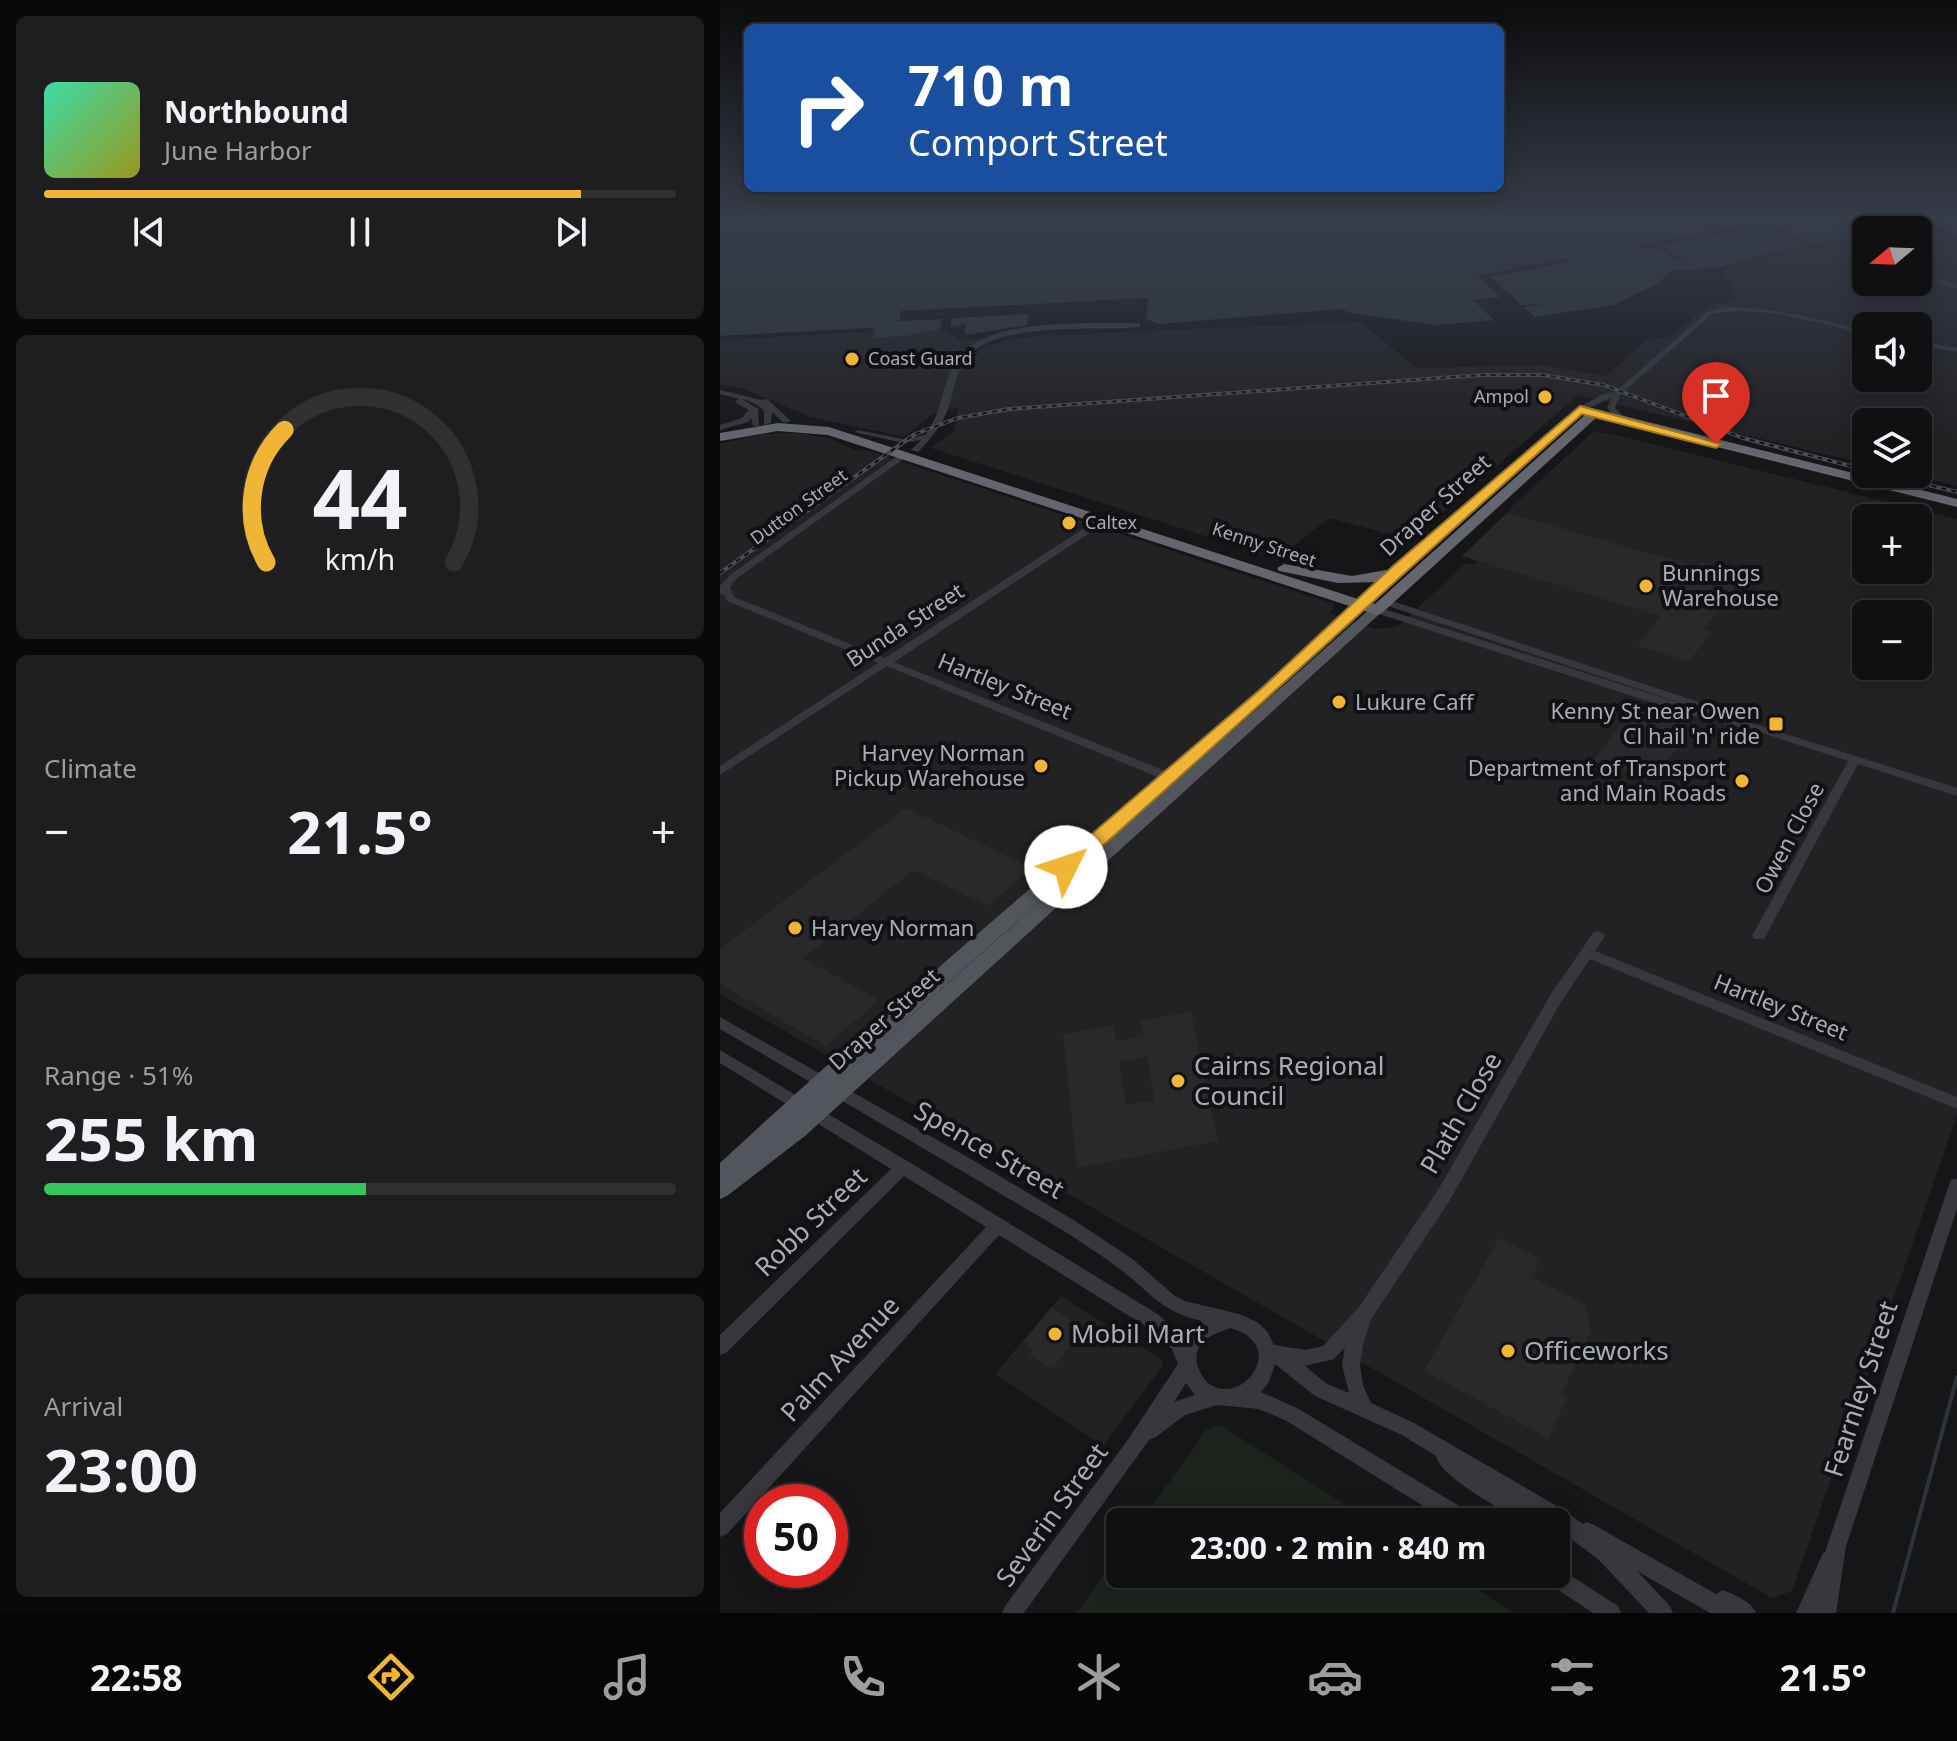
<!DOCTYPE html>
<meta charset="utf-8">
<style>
:root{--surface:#101012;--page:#1e1e20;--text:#f1f3f6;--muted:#9c9d9f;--line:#303032;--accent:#f1b535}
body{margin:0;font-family:"Noto Sans",sans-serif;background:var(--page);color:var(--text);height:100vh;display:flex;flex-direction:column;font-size:30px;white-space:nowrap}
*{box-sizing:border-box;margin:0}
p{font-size:26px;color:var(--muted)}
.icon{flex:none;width:44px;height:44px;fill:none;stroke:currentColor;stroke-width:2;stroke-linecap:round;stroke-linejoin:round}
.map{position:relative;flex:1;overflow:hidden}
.side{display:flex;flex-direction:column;gap:16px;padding:16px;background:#09090a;width:720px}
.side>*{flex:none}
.guide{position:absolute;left:24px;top:24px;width:760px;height:168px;border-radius:12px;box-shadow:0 4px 20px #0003,0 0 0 2px var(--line);background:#1a4fa0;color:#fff;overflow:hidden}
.needle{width:52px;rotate:251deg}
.controls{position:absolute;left:1132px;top:216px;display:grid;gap:16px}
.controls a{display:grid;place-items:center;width:80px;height:80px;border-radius:12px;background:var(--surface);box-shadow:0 4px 20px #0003,0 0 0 2px var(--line);font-size:40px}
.speed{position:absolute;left:24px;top:1484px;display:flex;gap:16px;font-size:40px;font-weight:700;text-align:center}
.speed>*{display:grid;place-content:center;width:104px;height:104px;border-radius:50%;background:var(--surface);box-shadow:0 4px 20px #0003,0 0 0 2px var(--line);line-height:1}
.speed .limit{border:12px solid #d22;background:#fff;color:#111}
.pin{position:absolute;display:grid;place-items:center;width:68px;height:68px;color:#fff;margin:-82px -34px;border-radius:50% 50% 50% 0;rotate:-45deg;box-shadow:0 0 8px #0007}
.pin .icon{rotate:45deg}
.me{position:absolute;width:88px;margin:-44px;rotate:49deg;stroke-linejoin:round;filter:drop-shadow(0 0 6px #0008)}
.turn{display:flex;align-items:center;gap:28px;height:168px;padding:0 32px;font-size:36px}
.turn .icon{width:104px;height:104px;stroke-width:2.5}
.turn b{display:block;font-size:56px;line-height:68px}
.big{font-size:60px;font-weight:700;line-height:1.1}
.side .card{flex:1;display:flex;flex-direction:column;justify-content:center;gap:12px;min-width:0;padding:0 28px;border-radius:12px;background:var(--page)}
.side .dial{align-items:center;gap:0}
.dial svg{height:208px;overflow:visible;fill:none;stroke:var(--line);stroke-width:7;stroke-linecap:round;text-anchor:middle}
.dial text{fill:var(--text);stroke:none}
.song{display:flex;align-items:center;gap:24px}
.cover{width:96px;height:96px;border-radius:12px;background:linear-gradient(135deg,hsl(160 70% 55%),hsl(60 70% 35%))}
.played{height:8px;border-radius:4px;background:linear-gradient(90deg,var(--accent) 85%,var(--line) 85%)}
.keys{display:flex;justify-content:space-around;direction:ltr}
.heat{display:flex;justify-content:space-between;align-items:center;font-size:44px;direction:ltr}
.charge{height:12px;border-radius:6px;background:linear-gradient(90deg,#34c759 51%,var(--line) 0)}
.trip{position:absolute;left:386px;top:1508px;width:464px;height:80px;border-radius:12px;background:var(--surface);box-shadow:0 4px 20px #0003,0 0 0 2px var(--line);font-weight:700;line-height:80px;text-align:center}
.tabs{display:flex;height:128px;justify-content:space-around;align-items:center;background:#060607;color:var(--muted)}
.tabs .icon{width:56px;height:56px}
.tabs .active{color:var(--accent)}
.tabs b{font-size:36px;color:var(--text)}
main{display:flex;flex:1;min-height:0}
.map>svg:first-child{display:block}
.built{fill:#222225;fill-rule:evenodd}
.green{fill:#1c231d}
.water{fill:#2c353c}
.pier{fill:#161618}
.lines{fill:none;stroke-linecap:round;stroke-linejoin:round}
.stream{stroke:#2c353c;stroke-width:4}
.building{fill:#29292c;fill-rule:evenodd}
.minor{fill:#37383d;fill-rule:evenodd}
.major{fill:#53555c;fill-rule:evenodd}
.highway{fill:#63666e;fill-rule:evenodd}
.rail-casing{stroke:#4a4c52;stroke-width:4}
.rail{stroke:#111113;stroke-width:2;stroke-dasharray:5;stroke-linecap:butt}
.route{fill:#f1b535;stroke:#9d7622;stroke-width:2}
.poi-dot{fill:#f1b535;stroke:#111113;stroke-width:3}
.labels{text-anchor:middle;stroke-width:8;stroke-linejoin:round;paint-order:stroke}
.far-poi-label{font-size:18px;fill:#a8adb8;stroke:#111113;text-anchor:start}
.far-street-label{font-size:18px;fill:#a8adb8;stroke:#111113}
.street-label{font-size:22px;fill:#a8adb8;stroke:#111113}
.poi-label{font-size:22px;fill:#a8adb8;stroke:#111113;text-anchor:start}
.near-poi-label{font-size:26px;fill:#a8adb8;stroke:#111113;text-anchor:start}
.near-street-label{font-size:26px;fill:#a8adb8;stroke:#111113}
</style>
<main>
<section class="side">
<div class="card">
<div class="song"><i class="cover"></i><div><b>Northbound</b><p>June Harbor</p></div></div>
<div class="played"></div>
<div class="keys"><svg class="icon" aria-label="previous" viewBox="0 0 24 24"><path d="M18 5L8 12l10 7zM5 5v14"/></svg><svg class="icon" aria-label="pause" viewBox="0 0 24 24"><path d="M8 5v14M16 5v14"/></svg><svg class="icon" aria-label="next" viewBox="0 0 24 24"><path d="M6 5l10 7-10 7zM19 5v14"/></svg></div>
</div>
<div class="card dial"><svg viewBox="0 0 100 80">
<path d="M14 69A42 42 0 1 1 86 69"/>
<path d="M14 69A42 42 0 0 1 21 18" stroke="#f1b535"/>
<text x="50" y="56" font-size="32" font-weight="700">44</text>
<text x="50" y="72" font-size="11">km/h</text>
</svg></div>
<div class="card"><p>Climate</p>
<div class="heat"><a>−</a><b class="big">21.5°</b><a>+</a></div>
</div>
<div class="card"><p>Range · 51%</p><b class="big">255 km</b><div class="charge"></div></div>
<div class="card"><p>Arrival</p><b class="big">23:00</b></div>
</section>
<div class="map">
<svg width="1237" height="1613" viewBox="0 0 1237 1613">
<rect width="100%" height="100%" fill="#161618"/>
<!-- built -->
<g class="built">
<path d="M1198,231H1219L1237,244L1234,257L1237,260V486L1187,474H1198V422H1146V464L858,395L692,540L609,518L557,559L214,449L211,447L234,431L239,407L214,413L184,437L90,417L25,389L0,385V333L157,325L232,309L228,332L238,339L258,340L252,359L264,348L287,340L317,336L640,322L697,368L821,365L886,376L927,340L951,337L985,307L1016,300L1003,269L1146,237V282H1198ZM1146,326H1198V378H1146Z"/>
<path d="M873,432L896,435L1237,519V1115L1072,1591L1052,1598L0,994V444L44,434L77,433L109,438L134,450L149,451L613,604L614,607L609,613L655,629L677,627L746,563L755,565L758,561L742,556L791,510L789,509ZM1146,518H1198V570H1146ZM1146,614H1198V666H1146Z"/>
<polygon points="341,1296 442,1360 443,1366 383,1446 275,1374"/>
</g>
<!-- green -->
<g class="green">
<polygon points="500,1425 653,1522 421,1522 486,1430"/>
<polygon points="400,1552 400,1574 734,1574 794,1613 357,1613"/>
</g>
<!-- water -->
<path class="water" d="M0,216H1237V236C1210,213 1171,230 1146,230V235L1053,252L1001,267L949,271L940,282L894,305L815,317L715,325L631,313L621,309L438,324L426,319L424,308L428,298L181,312L180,321L309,314L307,325L245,335L246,324L184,336L154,338L155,328L0,336Z"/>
<!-- pier -->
<g class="pier">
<polygon points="1045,221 1100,247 1094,248 1044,226 940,246 986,273 936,248 925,250 916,245"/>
<polygon points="846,258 853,261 771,277 801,305 825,304 804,307 815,317 776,322 753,300 780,297 757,276"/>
<polygon points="428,298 426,319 422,319 421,309 424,302 184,315 309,310 313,313 232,318 229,330 220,333 222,319 179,321 181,311"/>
<polygon points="153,328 151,338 151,332 0,340 0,336"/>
</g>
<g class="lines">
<!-- stream -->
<polyline class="stream" points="1173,1613 1237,1377"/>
</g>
<!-- building -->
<g class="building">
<polygon points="787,513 978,567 981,562 1016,572 1010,582 1014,590 984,629 992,632 969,661 917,646 940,616 742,556"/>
<polygon points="915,705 973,725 933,782 873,761"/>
<polygon points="186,808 312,868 268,906 193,870 83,958 159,1000 106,1046 0,984 0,949"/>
<path d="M471,1011L498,1141L357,1168L343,1034L394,1025L396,1041L424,1036L421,1021ZM427,1057L434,1100L406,1105L399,1062Z"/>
<polygon points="779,1238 821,1259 811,1277 865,1304 871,1332 842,1392 848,1396 828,1438 704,1371"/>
<polygon points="331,1308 365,1328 332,1369 309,1355 314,1349 303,1342"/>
</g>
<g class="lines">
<!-- minor -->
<g class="minor">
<polygon points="1198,271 1237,285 1237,289 1198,275"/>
<path d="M1006,307C1054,307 1100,320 1146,330V334C1096,323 1043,304 992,314L900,395L895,408L908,420V424H902L887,408L892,397L863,411L856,409L883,394L895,392L988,311Z"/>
<path d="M417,323H420V327C375,332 267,319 242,364C236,375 234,388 231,400C225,421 214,436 198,452L191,450L201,440L183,443L134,432L138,430L183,439L205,435C223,413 221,384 236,361C265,316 369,324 417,323Z"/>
<polygon points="1198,341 1237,348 1237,352 1198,345"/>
<polygon points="0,390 41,400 47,399 71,421 64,423 52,412 51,423 44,425 44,410 32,402 22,399 38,409 39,426 33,426 31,418 28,422 0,430 0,425 22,418 29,410 16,403 15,401 19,399 0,394"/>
<polygon points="183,452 187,455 186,457 16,579 10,587 14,597 165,658 389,512 395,512 395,516 174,662 468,780 470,783 468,786 460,786 167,666 0,775 0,766 158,663 7,601 3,594 0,595 0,586 10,575"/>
<polygon points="666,599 1012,713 1014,715 1009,718 1041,726 1237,788 1237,796 1138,764 1044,939 1034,939 1032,936 1128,761 1033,730 971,715 653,612 653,608 661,608 997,715 662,604 661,602"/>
<path d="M878,931L883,933L885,936L875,951L1237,1097V1109L870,959L841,1002L730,1200L651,1319L643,1345L640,1365L643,1385L651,1403L694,1423L842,1509L863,1524L867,1522L874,1525L996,1594L1003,1590C1015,1595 1031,1601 1036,1613H990L917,1571L950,1606L953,1613H929L877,1558L836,1528V1522H827L817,1516L820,1522H798L793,1517C775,1505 720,1476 716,1456L682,1435L595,1396L555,1364L549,1382L541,1392L577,1408L754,1515L757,1522H729L565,1420L539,1409L497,1405L465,1415L436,1437L429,1440L304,1613H282L285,1606L407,1441L458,1364L452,1349L427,1327L279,1235L7,1534L0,1537V1513L266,1227L184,1176L6,1353L0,1355V1335L171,1169L0,1063V1050L189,1162L439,1315L464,1338L479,1323L482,1321C440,1312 430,1291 397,1267C380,1254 362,1243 344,1231L0,1029V1017L256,1162L355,1221L411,1258L455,1296L465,1301L519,1314L537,1322L547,1331L554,1345L586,1350L603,1346L639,1307L718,1190L831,994L873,933ZM511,1328C573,1347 516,1413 485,1380C481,1375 479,1370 477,1364C473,1341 493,1334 511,1328ZM625,1347L622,1365L629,1393L607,1384L585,1366L614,1359ZM466,1383L475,1395L454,1402Z"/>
<polygon points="1237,1178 1237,1209 1126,1546 1116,1613 1076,1613 1103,1553 1105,1552 1229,1185 1231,1180"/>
<polygon points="836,1566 898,1606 901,1613 873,1613 825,1581 822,1574 836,1574"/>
</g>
<!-- major -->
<path class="major" d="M640,601L647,605L645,608L553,694L59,1133L652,607L657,606L664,610L85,1136L7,1196L0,1199V1163C207,970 428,794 635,602Z"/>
<!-- highway -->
<path class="highway" d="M860,405L1237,499V507L877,417L662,613L657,615L108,435L58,431L0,441V433L58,423L109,427L638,599L657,582L618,583L559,571L557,568L564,564L632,576L672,569ZM862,413L866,414L655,604L651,603Z"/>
<!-- rail casing -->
<g class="rail-casing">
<g id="rail">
<polyline points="1163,474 1237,492"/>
<polyline points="0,573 195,434 238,418 289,409 762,375 823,375 884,385 1023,438 1146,470"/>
</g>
</g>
<!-- rail -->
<use href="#rail" class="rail"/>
</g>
<!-- sky -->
<linearGradient id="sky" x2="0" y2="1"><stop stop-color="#0c0c0d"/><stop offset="0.49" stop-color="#363c48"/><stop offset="1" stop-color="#363c48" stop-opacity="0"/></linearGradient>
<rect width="1237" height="442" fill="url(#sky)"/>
<!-- route -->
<path class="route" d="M860,406L1002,444L996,448L862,414C691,565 524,721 353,872H339L337,867L339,862L542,688L673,566Z"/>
<!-- markers -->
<g class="poi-dot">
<circle cx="132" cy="359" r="8"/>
<circle cx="825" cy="397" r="8"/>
<circle cx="349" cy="523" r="8"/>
<circle cx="926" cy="586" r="8"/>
<circle cx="619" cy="702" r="8"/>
<rect x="1048" y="716" width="16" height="16" rx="4"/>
<circle cx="321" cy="766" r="8"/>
<circle cx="1022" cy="781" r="8"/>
<circle cx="75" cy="928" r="8"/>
<circle cx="458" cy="1081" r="8"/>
<circle cx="335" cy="1334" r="8"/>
<circle cx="788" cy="1351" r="8"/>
</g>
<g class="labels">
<!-- far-poi labels -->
<g class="far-poi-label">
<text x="148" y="365">Coast Guard</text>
<text x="809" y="403" text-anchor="end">Ampol</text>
<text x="365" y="529">Caltex</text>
</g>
<!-- far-street labels -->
<g class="far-street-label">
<text transform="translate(79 507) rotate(-36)" y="6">Dutton Street</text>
<text transform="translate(544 545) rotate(18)" y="6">Kenny Street</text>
</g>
<!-- street labels -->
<g class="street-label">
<text transform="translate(715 505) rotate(-42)" y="8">Draper Street</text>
<text transform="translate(185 625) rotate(-33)" y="8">Bunda Street</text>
<text transform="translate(285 686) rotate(22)" y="8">Hartley Street</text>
<text transform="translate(1069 838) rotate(-62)" y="8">Owen Close</text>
<text transform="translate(1061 1007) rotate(22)" y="8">Hartley Street</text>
<text transform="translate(164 1019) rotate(-42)" y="8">Draper Street</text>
</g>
<!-- poi labels -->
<g class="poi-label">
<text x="942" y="581">Bunnings<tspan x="942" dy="25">Warehouse</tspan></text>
<text x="635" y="710">Lukure Caff</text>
<text x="1040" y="719" text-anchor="end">Kenny St near Owen<tspan x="1040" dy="25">Cl hail 'n' ride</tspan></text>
<text x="305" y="761" text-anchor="end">Harvey Norman<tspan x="305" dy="25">Pickup Warehouse</tspan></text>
<text x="1006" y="776" text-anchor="end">Department of Transport<tspan x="1006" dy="25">and Main Roads</tspan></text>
<text x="91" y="936">Harvey Norman</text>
</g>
<!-- near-poi labels -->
<g class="near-poi-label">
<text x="474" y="1075">Cairns Regional<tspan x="474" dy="30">Council</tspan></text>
<text x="351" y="1343">Mobil Mart</text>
<text x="804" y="1360">Officeworks</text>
</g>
<!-- near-street labels -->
<g class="near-street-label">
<text transform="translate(741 1113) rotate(-60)" y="9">Plath Close</text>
<text transform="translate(269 1150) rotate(30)" y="9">Spence Street</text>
<text transform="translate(91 1222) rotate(-44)" y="9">Robb Street</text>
<text transform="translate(120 1359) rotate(-47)" y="9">Palm Avenue</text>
<text transform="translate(1141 1389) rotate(-72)" y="9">Fearnley Street</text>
<text transform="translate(332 1515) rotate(-54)" y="9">Severin Street</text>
</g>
</g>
</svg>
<div class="controls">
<a><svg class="needle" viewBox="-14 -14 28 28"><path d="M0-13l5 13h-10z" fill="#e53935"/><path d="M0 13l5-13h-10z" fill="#9c9d9f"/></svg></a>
<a><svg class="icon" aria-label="sound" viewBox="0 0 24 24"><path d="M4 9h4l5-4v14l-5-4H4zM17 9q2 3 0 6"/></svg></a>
<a><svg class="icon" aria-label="layers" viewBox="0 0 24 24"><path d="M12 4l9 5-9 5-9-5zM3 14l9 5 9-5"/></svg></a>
<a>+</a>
<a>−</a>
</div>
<div class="speed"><div class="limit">50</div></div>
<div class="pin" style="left:996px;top:444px;background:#d93025"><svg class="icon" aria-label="arrive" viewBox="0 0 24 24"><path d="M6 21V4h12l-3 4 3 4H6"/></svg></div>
<svg class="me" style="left:346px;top:867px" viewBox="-20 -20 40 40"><circle r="19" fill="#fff"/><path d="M0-13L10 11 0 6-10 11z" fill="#f1b535"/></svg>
<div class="trip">23:00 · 2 min · 840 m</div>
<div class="guide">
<div class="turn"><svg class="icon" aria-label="right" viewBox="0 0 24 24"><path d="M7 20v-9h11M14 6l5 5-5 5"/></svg><div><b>710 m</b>Comport Street</div></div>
</div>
</div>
</main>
<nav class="tabs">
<b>22:58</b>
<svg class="icon active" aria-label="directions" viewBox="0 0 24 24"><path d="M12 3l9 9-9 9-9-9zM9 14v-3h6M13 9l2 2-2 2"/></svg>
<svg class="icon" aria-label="music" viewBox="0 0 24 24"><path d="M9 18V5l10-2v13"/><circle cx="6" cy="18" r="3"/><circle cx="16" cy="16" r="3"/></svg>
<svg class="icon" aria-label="phone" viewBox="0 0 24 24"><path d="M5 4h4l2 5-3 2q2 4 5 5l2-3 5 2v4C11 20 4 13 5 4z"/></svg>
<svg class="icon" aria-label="climate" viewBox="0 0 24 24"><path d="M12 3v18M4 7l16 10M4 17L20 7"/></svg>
<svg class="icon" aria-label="car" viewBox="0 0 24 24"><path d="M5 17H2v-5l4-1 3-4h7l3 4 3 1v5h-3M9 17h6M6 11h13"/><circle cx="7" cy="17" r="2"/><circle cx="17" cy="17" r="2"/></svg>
<svg class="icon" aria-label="filters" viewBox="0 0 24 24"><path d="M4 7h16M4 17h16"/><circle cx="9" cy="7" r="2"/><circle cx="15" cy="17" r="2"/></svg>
<b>21.5°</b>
</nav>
